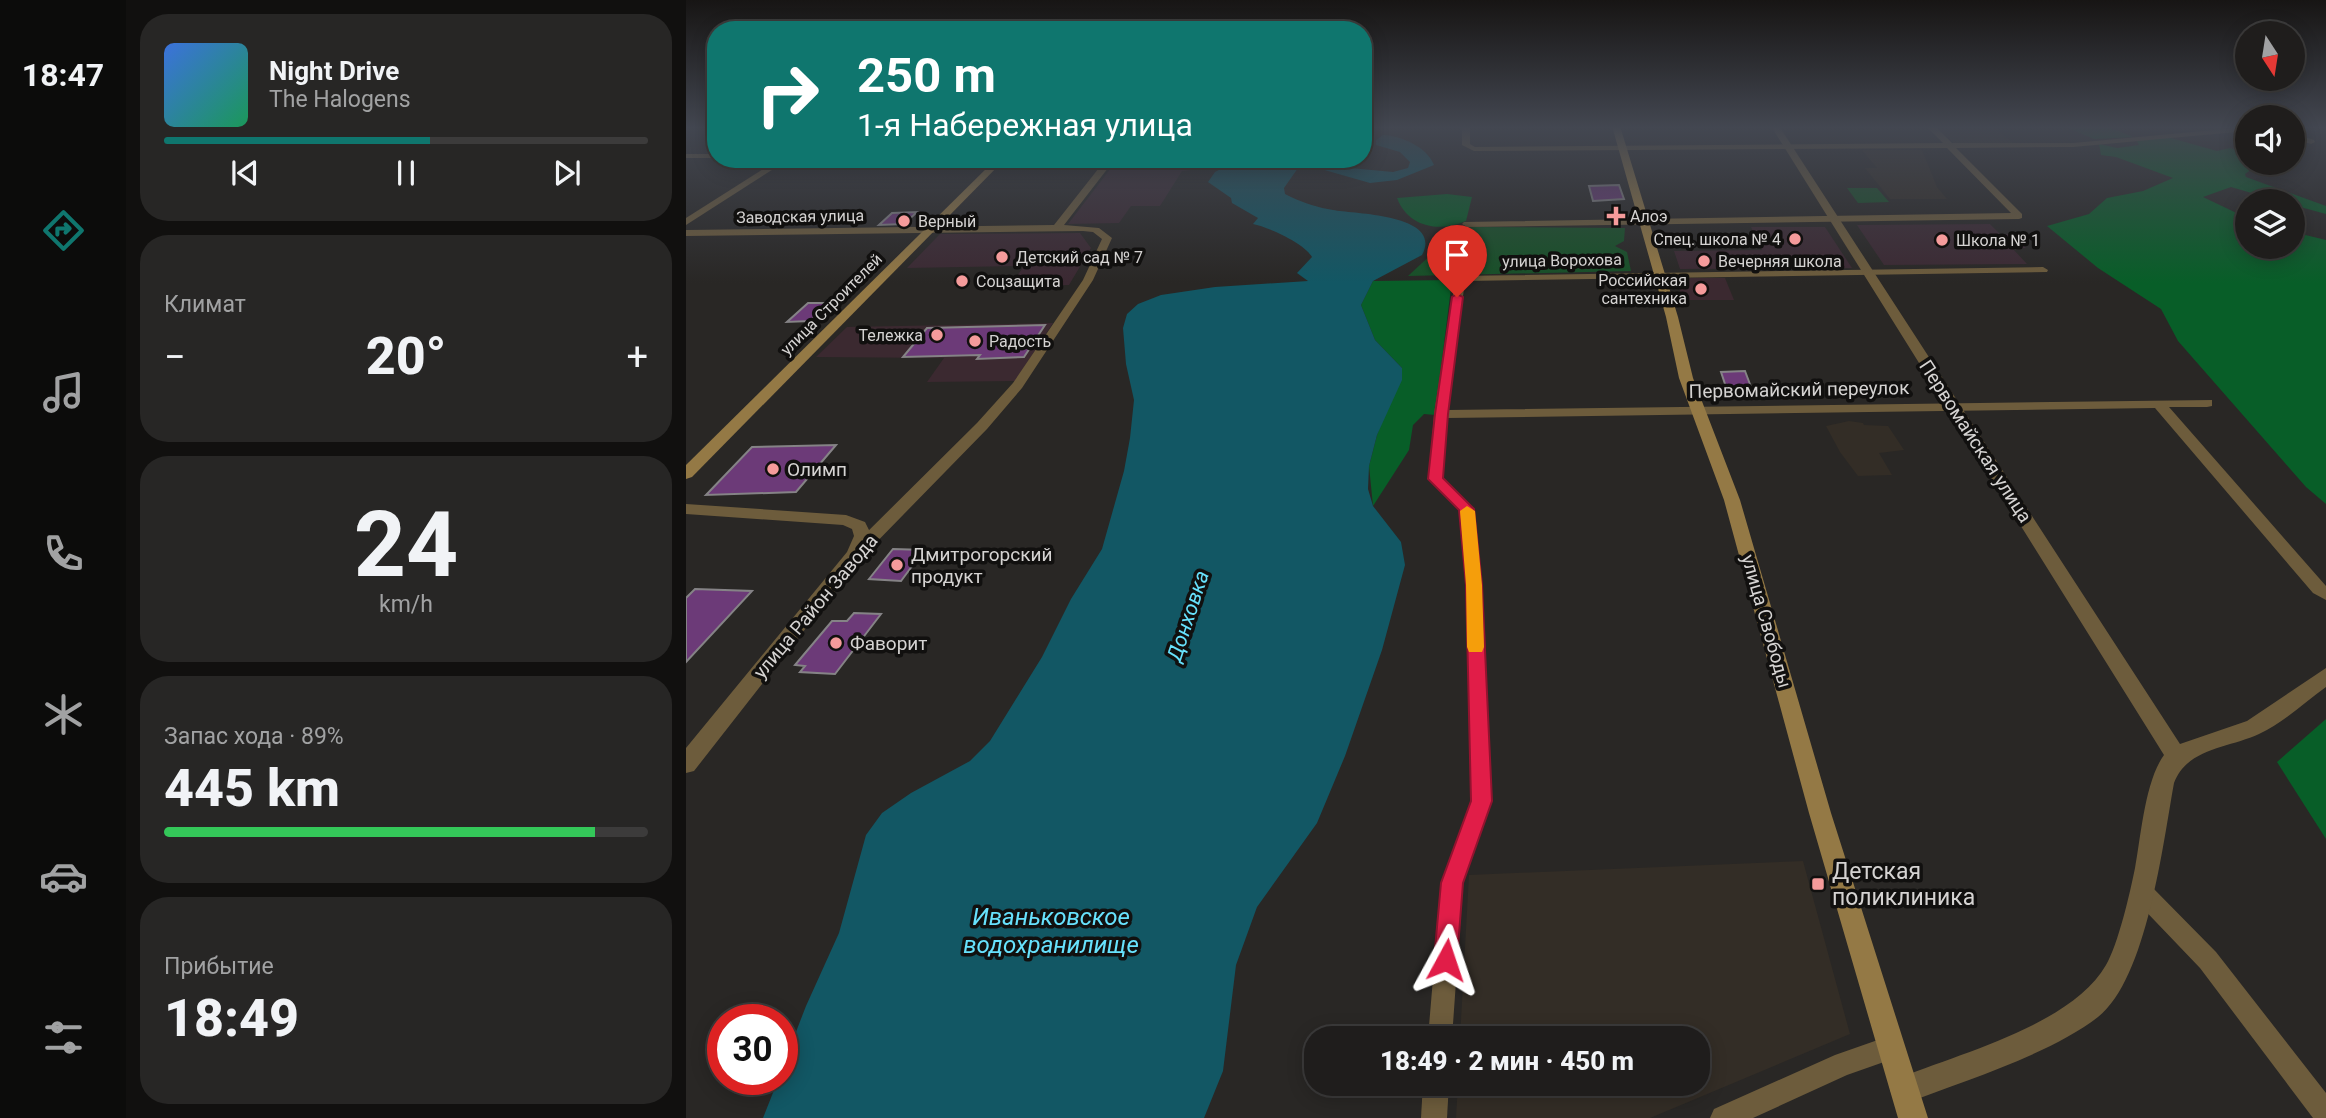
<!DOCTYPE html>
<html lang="ru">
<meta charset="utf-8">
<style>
:root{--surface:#1f1d1c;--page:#272625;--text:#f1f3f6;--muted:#a1a2a3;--line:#3c3b3b;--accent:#0f766e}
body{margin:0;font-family:Roboto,sans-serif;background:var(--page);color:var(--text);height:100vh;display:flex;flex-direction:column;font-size:26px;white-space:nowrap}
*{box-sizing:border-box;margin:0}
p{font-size:23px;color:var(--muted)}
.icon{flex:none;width:38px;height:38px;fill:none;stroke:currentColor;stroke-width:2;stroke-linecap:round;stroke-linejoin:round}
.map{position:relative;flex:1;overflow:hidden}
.drawer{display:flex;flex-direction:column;gap:14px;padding:14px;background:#11100f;width:560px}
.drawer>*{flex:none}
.guide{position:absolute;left:21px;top:21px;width:665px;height:147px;border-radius:28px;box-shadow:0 4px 18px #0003,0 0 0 2px var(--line);background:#0f766e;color:#fff;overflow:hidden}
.needle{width:46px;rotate:168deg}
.fabs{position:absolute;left:1549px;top:21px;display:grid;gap:14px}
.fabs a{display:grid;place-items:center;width:70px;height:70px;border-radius:50%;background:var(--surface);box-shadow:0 4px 18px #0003,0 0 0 2px var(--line);font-size:35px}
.speed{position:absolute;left:21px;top:1004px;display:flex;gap:14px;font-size:35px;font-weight:700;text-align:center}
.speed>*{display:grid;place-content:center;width:91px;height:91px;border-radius:50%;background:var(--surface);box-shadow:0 4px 18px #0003,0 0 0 2px var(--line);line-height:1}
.speed .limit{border:10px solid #d22;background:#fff;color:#111}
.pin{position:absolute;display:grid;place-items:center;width:60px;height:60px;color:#fff;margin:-72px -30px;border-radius:50% 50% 50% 0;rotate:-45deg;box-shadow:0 0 7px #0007}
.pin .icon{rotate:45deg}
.me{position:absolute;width:77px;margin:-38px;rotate:5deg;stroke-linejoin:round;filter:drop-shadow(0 0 5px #0008)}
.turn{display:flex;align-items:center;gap:24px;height:147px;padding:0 35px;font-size:32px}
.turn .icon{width:91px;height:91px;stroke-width:2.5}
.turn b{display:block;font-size:49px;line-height:60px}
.big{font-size:52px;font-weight:800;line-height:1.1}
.drawer .tile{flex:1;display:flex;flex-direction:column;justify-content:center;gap:10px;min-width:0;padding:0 24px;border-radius:28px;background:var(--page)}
.drawer .dial{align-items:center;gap:0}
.dial b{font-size:91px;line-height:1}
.song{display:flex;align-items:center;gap:21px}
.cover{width:84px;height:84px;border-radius:10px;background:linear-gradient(135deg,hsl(220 70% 55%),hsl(150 70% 35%))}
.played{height:7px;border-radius:4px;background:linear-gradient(90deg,var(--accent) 55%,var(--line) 55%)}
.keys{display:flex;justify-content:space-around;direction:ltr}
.heat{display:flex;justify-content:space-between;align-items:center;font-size:38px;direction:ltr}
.charge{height:10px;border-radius:5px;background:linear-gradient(90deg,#34c759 89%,var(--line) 0)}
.trip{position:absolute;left:618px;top:1026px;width:406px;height:70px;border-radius:28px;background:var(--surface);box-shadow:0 4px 18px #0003,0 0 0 2px var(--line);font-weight:800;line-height:70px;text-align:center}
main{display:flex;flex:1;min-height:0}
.dock{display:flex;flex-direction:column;width:126px;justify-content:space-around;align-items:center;background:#0c0c0b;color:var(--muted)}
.dock .icon{width:49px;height:49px}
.dock .selected{color:var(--accent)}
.dock b{font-size:32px;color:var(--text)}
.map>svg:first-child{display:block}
.commercial{fill:#3b2930}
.built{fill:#332d26}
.education{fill:#3b2932}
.green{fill:#175027}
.forest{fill:#085e28}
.water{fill:#125764}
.building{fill:#6c3a78;stroke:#858386;stroke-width:2}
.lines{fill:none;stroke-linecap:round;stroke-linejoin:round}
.minor{fill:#6d5c3c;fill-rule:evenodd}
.tertiary{fill:#6d5c3c;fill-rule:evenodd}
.secondary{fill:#947945;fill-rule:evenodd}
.route{fill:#e11d48;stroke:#92132f;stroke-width:2}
.slow{fill:#f59e0b}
.poi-dot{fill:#f59b9b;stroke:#11100f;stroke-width:2.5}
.labels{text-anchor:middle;stroke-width:7;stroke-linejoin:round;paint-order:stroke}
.far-street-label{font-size:16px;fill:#d5d3d2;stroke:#11100f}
.far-poi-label{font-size:16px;fill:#d5d3d2;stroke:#11100f;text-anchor:start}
.street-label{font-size:19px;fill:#d5d3d2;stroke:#11100f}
.poi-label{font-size:19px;fill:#d5d3d2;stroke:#11100f;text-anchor:start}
.water-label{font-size:21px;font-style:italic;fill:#67e2fd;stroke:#11100f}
.near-poi-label{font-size:23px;fill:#d5d3d2;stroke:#11100f;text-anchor:start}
.near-water-label{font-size:24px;font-style:italic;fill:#67e2fd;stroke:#11100f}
</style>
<main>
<nav class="dock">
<b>18:47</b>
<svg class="icon selected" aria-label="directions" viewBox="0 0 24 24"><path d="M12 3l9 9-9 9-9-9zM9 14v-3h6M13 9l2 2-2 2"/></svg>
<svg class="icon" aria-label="music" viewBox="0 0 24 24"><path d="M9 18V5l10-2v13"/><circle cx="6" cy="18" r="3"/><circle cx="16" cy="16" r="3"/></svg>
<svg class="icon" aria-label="phone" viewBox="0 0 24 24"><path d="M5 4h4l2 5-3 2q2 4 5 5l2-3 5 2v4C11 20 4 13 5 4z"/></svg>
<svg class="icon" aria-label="climate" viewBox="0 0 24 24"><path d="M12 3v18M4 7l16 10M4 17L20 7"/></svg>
<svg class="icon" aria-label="car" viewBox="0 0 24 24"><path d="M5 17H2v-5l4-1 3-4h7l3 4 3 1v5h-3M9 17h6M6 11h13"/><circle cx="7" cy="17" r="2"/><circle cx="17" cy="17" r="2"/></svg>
<svg class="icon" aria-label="filters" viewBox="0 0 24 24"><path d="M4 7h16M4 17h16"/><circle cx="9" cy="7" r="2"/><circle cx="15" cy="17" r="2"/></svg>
</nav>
<section class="drawer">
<div class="tile">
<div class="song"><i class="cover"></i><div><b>Night Drive</b><p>The Halogens</p></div></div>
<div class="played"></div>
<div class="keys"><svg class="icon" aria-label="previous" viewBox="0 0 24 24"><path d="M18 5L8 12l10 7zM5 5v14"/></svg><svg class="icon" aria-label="pause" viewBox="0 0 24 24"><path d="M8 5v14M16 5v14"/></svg><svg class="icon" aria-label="next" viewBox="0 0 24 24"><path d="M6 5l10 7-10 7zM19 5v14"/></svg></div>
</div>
<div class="tile"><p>Климат</p>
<div class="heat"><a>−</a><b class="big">20°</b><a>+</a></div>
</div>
<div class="tile dial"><b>24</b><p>km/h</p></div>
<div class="tile"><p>Запас хода · 89%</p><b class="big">445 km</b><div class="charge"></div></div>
<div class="tile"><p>Прибытие</p><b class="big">18:49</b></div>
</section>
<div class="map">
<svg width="1640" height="1118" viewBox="0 0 1640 1118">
<rect width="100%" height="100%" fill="#292725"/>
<!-- commercial -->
<g class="commercial">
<polygon points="990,278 1039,278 1048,300 997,300"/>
<polygon points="367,323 329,381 241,382 258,358 130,357 161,327"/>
</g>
<!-- built -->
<g class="built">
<polygon points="1249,126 1306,126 1327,143 1269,144"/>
<polygon points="1176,150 1236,150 1251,187 1261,199 1204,199 1179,168 1191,168"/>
<polygon points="1163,421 1177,423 1178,425 1202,426 1218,450 1193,453 1206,475 1172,476 1154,452 1140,426"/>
<polygon points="1117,861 1164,1034 964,1118 770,1118 772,1083 1012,1083 1012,1038 774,1038 783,875"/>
</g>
<!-- education -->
<g class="education">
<polygon points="432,159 512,159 505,170 496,171 474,206 445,206 433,223 382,224"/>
<polygon points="1304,224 1314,234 1326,234 1340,248 1327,249 1341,264 1198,265 1171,225"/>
<polygon points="1065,227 1139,227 1166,268 994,269 988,251 1076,250"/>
<polygon points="394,233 405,248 383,285 323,287 338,266 221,268 254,234"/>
</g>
<!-- green -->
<g class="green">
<polygon points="1161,188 1191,188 1203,202 1172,203"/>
<polygon points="787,227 939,228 938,241 929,246 941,252 945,271 722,276 750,250 754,232"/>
</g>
<!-- forest -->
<g class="forest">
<polygon points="1377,126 1423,127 1447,137 1408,139"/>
<polygon points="1485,138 1531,151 1544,148 1561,154 1561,163 1574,163 1559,174 1560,177 1640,206 1640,214 1607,205 1606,201 1593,201 1545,187 1517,197 1561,218 1561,247 1606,247 1607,232 1640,240 1640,504 1620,487 1492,341 1475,309 1412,268 1361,226 1403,214 1421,198 1457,191 1487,178 1430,157 1415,155 1413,144 1431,148 1453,145 1450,139"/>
<path d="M761,194L786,197L780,221C753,233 722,227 711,198Z"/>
<polygon points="766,280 749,415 738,414 727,425 723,450 687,506 683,466 691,435 716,368 689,340 675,305 687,281"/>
<polygon points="1640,719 1640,839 1591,762"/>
</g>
<!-- water -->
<path class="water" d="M697,135C716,136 741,147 748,165L711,180L684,183L621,165L612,168L598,188L599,194L605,197C618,203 633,208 647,210C668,214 758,214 736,255L687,281L675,305L689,340L716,368V380L691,435L683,466L682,489L687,506L715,542L719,565L696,650L659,756L631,823L571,907L550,965L537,1071L518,1118H77L92,1080H96V1068L120,1006L153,933L180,835L196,813L225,793L284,761L304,741L356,657L385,599L416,549L438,471L444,438L448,400L440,364L437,328L441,314L452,304L475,295L529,287L622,281L611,273L626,257C618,243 582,227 567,224L572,218L546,203L545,198L522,182L529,172L554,159H632L664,168L707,172L722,168L724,162L714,152L690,145V140Z"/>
<!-- building -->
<g class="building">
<polygon points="933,185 938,199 907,201 903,186"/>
<polygon points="231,212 218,224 193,225 206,213"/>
<polygon points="122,303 144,303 124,321 101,322"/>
<polygon points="359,325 338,357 291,359 294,355 217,357 241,328"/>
<polygon points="1059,371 1068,395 1043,396 1035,372"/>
<polygon points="150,445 110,492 20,495 66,447"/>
<polygon points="207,549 238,550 215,581 183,579"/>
<polygon points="9,589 66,591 0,662 0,598"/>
<polygon points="168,613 195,614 149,674 114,672 119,666 109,665 146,621 161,621"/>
</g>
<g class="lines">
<!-- minor -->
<g class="minor">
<polygon points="776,126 784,126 784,144 789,147 1257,143 1240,126 1249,126 1266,143 1387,143 1561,127 1561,131 1387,147 1270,148 1336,214 1336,218 1333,219 781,227 776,224 778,222 1325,213 1261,148 788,151 776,145"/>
<polygon points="1606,133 1628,140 1629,142 1625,144 1606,138"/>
<rect x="0" y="154" width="30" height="4"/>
<polygon points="93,159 103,159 0,225 0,218"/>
<polygon points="420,159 429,159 378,225 413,228 426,238 407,280 336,388 301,429 176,557 164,557 162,553 164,549 291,423 327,383 397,280 416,239 407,232 397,231 0,236 0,230 368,225"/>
<polygon points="1357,267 1362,270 1361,272 779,281 762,410 1526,400 1526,406 1521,407 1483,407 1640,586 1640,600 1627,593 1469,408 761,418 757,478 788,509 796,585 806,801 777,883 766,1038 742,1038 755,883 786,801 780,585 774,510 743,479 748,414 770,276"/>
<polygon points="1456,882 1464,885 1530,952 1640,1093 1640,1118 1627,1118 1514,968 1448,899 1445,892 1448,885"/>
<polygon points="1206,1035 1215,1038 1218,1047 1215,1056 1161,1075 1067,1118 1024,1118 1028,1109 1149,1055"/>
<polygon points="737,1083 763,1083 761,1118 735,1118"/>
</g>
<!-- tertiary -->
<g class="tertiary">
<path d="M1085,126H1093L1494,744L1561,721L1640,668V687C1619,702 1597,723 1573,734C1543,748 1501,748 1488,783C1477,843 1461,979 1412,1017C1363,1055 1277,1081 1218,1104L1208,1100L1204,1090L1208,1080C1270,1054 1385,1026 1420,965C1432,945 1444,893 1449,868C1455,836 1459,781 1478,755Z"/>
<polygon points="0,504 160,515 179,522 186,536 174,559 8,771 0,773 0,748 161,552 168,536 166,529 157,525 0,514"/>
</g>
<!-- secondary -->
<g class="secondary">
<polygon points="926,126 934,126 992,317 1007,378 1054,500 1145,813 1242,1118 1212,1118 1123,813 1038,500 993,378 980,317"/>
<polygon points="310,159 319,159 6,477 0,479 0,465"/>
</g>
</g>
<!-- sky -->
<linearGradient id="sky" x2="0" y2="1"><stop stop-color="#171514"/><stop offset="0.45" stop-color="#434751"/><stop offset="1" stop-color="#434751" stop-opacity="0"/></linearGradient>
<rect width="1640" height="283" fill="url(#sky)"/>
<!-- route -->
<polygon class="route" points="771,294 777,297 762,414 757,478 788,509 796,585 806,801 777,883 771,960 768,969 760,972 751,969 748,960 755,883 785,801 780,585 773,510 742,479 749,414 766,297"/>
<!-- slow -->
<polygon class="slow" points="781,506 789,511 796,585 798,647 796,652 783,652 781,647 780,585 774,511"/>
<!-- markers -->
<g class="poi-dot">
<path d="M926.5 205.5h7v7h7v7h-7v7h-7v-7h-7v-7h7z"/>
<circle cx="218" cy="221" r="7"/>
<circle cx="1109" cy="239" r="7"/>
<circle cx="1256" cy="240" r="7"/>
<circle cx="316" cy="257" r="7"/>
<circle cx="1018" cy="261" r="7"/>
<circle cx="276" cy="281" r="7"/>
<circle cx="1015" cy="289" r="7"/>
<circle cx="251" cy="335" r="7"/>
<circle cx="289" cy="341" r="7"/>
<circle cx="87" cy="469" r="7"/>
<circle cx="211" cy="565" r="7"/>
<circle cx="150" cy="643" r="7"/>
<rect x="1125" y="877" width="14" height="14" rx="3.5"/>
</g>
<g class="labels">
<!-- far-street labels -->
<g class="far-street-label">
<text transform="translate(114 216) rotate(-1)" y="6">Заводская улица</text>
<text transform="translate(876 260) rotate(-1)" y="6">улица Ворохова</text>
<text transform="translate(145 304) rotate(-45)" y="6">улица Строителей</text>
</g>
<!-- far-poi labels -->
<g class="far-poi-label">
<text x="944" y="222">Алоэ</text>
<text x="232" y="227">Верный</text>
<text x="1095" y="245" text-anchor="end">Спец. школа № 4</text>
<text x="1270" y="246">Школа № 1</text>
<text x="330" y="263">Детский сад № 7</text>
<text x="1032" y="267">Вечерняя школа</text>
<text x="1001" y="286" text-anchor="end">Российская<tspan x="1001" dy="18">сантехника</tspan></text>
<text x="290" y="287">Соцзащита</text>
<text x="237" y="341" text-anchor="end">Тележка</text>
<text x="303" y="347">Радость</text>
</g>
<!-- street labels -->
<g class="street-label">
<text transform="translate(1113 389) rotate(-1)" y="7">Первомайский переулок</text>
<text transform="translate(1290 441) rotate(57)" y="7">Первомайская улица</text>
<text transform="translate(129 606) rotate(-50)" y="7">улица Район Завода</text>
<text transform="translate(1081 621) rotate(74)" y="7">улица Свободы</text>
</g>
<!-- poi labels -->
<g class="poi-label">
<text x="101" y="476">Олимп</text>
<text x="225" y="561">Дмитрогорский<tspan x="225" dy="22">продукт</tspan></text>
<text x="164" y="650">Фаворит</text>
</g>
<!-- water labels -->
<g class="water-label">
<text transform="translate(502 616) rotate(-72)" y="7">Донховка</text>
</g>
<!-- near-poi labels -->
<g class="near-poi-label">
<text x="1146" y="879">Детская<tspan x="1146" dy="26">поликлиника</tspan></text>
</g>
<!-- near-water labels -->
<g class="near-water-label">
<text x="365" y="925">Иваньковское<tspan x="365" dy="28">водохранилище</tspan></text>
</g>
</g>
</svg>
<div class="fabs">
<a><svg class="needle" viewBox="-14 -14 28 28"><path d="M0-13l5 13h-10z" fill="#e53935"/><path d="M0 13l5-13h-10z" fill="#a1a2a3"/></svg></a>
<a><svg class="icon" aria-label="sound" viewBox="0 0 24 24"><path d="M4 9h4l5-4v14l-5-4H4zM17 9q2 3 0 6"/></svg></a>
<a><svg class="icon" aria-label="layers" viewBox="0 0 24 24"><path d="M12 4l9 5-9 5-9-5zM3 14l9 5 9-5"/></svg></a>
</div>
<div class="speed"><div class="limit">30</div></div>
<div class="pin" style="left:771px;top:297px;background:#d93025"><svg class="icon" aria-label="arrive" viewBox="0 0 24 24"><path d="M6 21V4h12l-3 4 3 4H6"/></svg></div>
<svg class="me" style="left:760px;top:960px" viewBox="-20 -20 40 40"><path d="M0-17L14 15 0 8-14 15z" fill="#e11d48" stroke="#fff" stroke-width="4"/></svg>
<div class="trip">18:49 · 2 мин · 450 m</div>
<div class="guide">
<div class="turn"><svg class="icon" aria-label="right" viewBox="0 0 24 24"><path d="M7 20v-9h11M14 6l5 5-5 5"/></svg><div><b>250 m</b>1-я Набережная улица</div></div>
</div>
</div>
</main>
